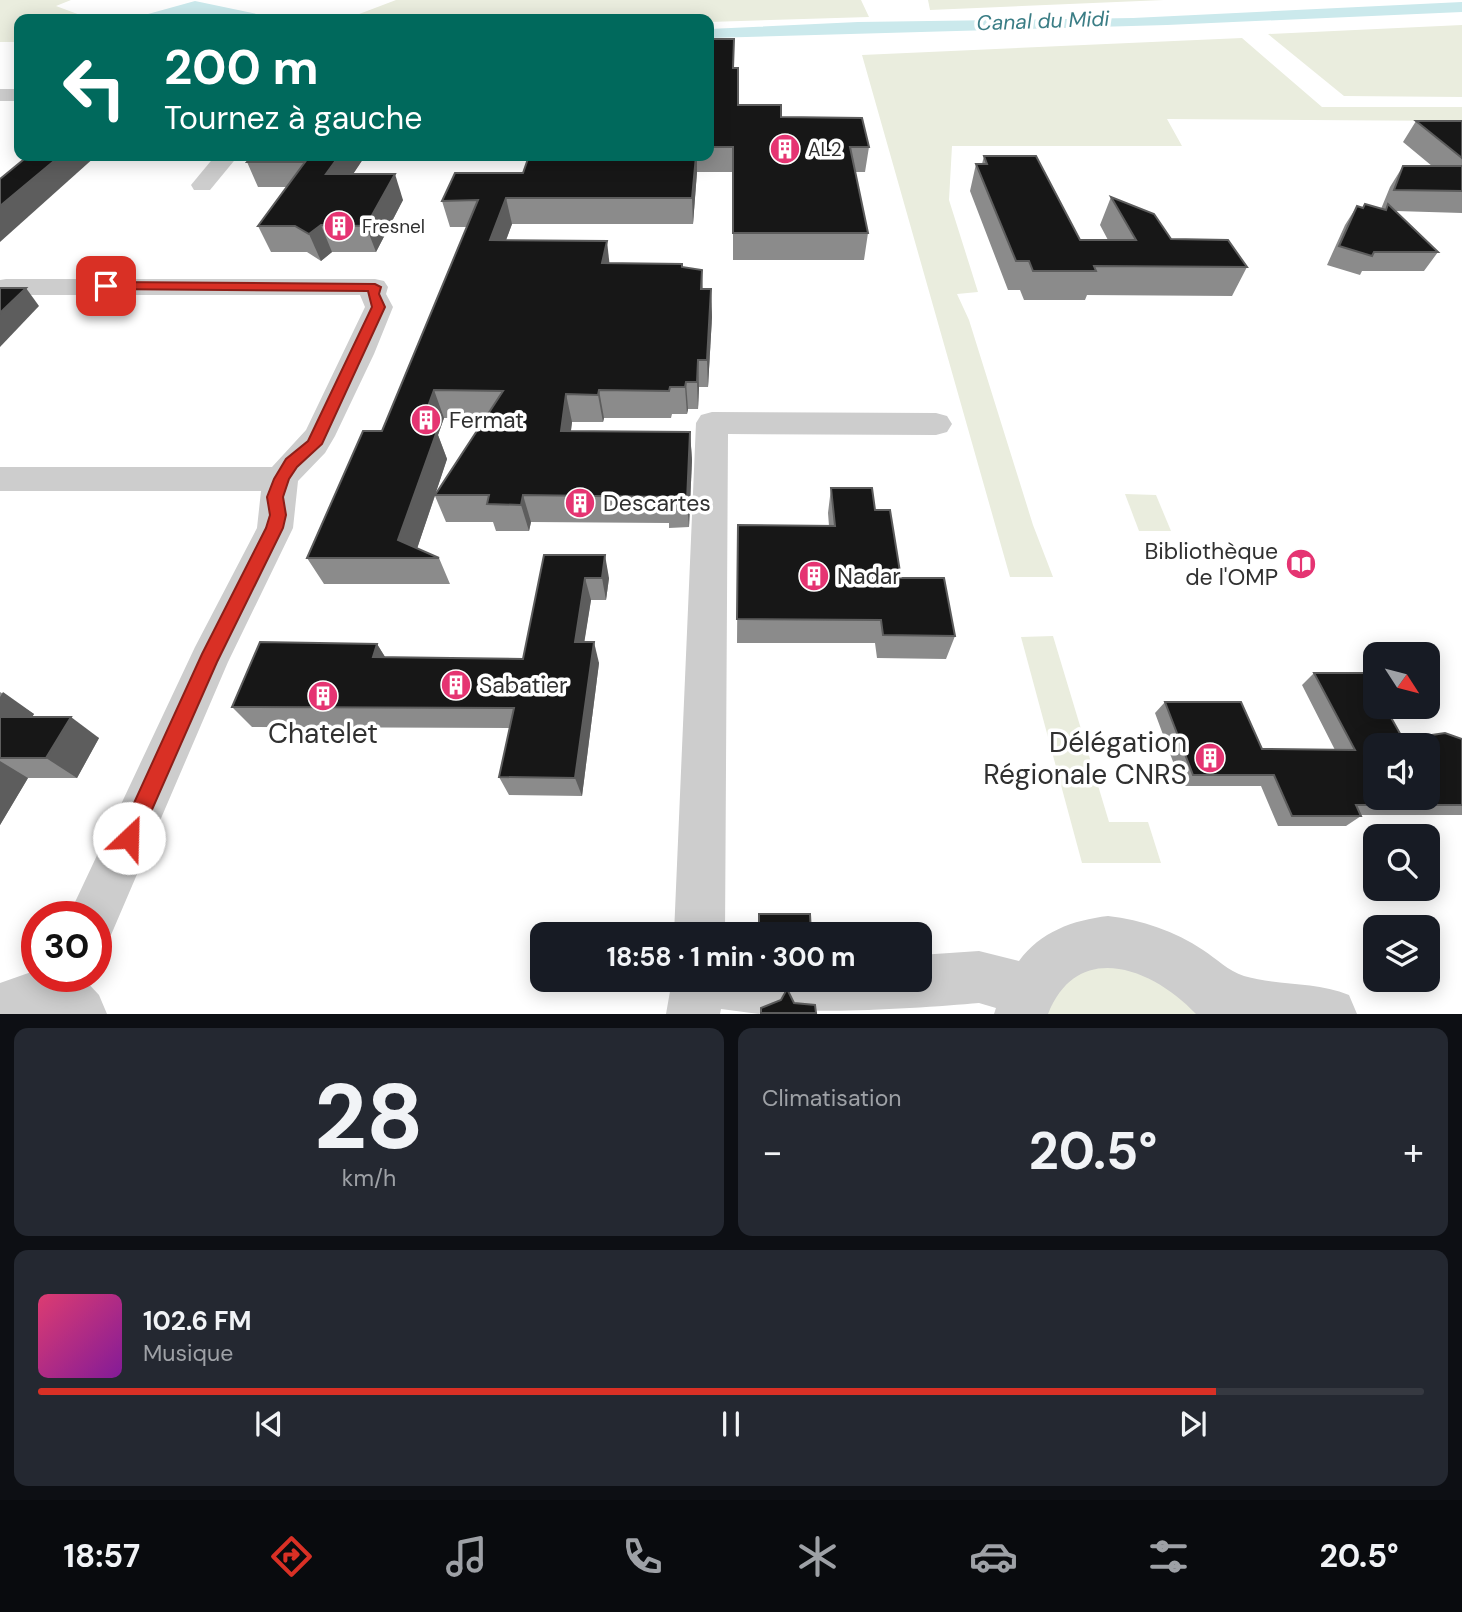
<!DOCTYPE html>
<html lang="fr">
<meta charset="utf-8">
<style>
:root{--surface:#171b24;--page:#242831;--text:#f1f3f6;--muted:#9ea1a6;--line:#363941;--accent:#d93025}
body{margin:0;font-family:"DM Sans",sans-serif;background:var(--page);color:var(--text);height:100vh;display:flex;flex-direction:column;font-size:26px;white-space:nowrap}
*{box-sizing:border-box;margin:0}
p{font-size:23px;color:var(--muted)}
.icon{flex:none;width:38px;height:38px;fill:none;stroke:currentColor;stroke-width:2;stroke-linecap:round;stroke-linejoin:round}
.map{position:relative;height:1014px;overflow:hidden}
.drawer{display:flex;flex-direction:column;gap:14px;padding:14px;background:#0d0f14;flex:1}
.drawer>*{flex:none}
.hud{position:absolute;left:14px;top:14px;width:700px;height:147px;border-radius:14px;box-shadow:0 4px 18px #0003;background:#00695c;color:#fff;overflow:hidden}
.needle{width:46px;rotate:126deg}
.tools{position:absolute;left:1363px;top:642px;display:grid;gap:14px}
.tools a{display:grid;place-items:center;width:77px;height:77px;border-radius:14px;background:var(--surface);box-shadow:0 4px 18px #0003;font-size:35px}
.speed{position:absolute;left:21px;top:901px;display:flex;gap:14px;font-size:35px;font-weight:700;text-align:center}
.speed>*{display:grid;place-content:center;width:91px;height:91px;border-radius:50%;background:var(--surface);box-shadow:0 4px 18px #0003;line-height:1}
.speed .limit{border:10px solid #d22;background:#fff;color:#111}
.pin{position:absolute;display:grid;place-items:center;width:60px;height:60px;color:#fff;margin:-30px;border-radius:14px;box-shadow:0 4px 10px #0006}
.me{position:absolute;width:77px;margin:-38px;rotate:24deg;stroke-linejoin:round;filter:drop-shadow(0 0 5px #0008)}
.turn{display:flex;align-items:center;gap:24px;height:147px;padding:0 35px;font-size:32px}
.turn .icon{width:91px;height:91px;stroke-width:2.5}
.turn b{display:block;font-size:49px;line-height:60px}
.big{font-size:52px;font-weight:700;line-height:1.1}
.drawer .widget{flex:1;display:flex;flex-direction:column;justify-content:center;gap:10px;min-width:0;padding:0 24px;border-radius:14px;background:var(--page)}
.drawer .dial{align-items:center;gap:0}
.dial b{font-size:91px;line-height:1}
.song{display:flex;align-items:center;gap:21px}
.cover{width:84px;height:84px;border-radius:10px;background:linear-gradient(135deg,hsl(340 70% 55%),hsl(290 70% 35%))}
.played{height:7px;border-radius:4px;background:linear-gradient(90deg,var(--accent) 85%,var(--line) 85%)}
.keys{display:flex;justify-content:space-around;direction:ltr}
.heat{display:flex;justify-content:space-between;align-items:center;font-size:38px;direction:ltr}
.drawer .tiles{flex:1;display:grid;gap:14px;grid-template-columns:1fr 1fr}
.widget:last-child{grid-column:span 2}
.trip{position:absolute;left:530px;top:922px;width:402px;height:70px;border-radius:14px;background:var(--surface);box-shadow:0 4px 18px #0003;font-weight:700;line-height:70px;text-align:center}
.menu{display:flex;height:112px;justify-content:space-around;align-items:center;background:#090b0e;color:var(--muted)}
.menu .icon{width:49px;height:49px}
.menu .selected{color:var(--accent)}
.menu b{font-size:32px;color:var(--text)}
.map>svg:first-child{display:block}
.green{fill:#eaedde}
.water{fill:#cbe9ec}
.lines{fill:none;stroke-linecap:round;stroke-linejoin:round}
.minor{fill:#cdcdcd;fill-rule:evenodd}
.wall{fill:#8b8b8b;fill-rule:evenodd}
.shaded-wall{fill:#5d5d5d}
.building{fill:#171717;stroke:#5d5d5d;stroke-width:2}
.route{fill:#d93025;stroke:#8d1f18;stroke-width:2}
.labels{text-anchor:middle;stroke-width:7;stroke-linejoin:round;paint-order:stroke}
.far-poi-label{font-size:19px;fill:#303030;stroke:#fff;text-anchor:start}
.far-water-label{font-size:21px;font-style:italic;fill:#3a7d85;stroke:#fff}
.poi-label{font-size:23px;fill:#303030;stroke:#fff;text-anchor:start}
.near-poi-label{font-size:28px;fill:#303030;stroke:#fff}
</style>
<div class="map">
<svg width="1462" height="1014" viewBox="0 0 1462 1014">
<rect width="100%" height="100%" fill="#fff"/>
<!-- green -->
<g class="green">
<polygon points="0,0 71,0 56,6 91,19 19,19 19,42 0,42"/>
<polygon points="396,0 861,0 869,17 709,22 709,19 346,19"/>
<polygon points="928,0 1164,0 930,10"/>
<polygon points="1462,25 1462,97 1344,96 1268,34"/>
<polygon points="1242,38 1322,107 1462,107 1462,121 1167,119 1182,146 952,146 949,200 978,292 957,294 969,320 1033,525 1053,577 1010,577 862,55"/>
<polygon points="1125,494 1156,495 1171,531 1139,531"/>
<polygon points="1053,636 1109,822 1148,822 1161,863 1082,863 1021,637"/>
<polygon points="1136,965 1204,1014 1043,1014 1074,970"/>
</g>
<!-- water -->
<g class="water">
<polygon points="195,1 276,18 277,19 130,19"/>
<polygon points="1462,2 1462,12 1167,25 709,38 709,29 858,22 1133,18"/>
</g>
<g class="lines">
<!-- minor -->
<g class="minor">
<rect x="0" y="89" width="19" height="12"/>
<polygon points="215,156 238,156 210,190 194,190 191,185"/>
<polygon points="6,279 375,279 384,281 388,287 386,294 393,307 374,354 335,436 325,453 298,481 293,528 228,662 111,935 96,941 96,917 68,917 195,647 257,528 261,491 0,491 0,467 272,467 306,430 365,307 360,295 6,295 0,294 0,280"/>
<polygon points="712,412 936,413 947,416 952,424 947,432 936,435 728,434 725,934 674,934 696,423 701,415"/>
<path d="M1108,916C1142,920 1175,931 1203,950C1217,959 1228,971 1244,976C1279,986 1315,981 1349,995L1357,1014H1196C1154,969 1078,938 1048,1014H994L996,1008L979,1003C934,1007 830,1014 792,1009L784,990L789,980H920V955L979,951L1019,961C1040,932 1073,920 1108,916Z"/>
<polygon points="37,970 37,976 83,978 99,995 107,1014 0,1014 0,983"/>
<polygon points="672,980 783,980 786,987 778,1006 759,1014 721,1009 720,1014 666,1014"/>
</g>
</g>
<!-- wall -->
<g class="wall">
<path d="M709,39L734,68L738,105L781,117L869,147L865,172H855L868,233L864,260H733V172H697L693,224H512L506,240L610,263L682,267L702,270L703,289H711L712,317L708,387H699L698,409H688L687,414H672L671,418H604L603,422H572L571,431L690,432L692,460L689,527L669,528V523L531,522L529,531H496L493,522H446L435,496L417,548L439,558L450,584H324L307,558L382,431L467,227H450L442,201L523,173L529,156H709ZM444,418H485L435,495L447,459L438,435Z"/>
<polygon points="1416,121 1462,121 1462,213 1396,211 1438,252 1424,271 1362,271 1360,275 1327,265 1345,225 1357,206 1363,208 1381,209 1390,187 1403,166 1432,166 1403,142"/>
<polygon points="252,156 365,156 353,174 403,200 376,252 332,252 321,261 307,252 271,252 258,226 287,187 258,187 247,162"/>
<polygon points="984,156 1080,240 1108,240 1100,225 1111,197 1171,239 1247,267 1232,296 1087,295 1085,300 1024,300 1020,290 1008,290 970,191 976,164 982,164"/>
<polygon points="831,488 875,510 901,578 955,636 946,659 877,658 875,643 737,643 738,525 829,526 828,513"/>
<polygon points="544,555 609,578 606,600 591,600 584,642 599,663 582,796 509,795 499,777 510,728 252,727 232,707 377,644 385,657 523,659"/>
<polygon points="1314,673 1428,798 1428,746 1417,746 1432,735 1462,739 1462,815 1361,815 1361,816 1346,826 1278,826 1261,786 1182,786 1155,713 1165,702 1262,749 1335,750 1302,685"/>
<polygon points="0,692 34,714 32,717 99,738 77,778 28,778 0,825"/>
</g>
<!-- shaded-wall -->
<g class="shaded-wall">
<polygon points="60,156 96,156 0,242 0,206"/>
<polygon points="339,156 365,156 336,200 326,174"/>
<polygon points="696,156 697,156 697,172 693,224 692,198"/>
<polygon points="395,174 403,200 376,252 366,226"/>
<polygon points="506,198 512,224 496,267 490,240"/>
<polygon points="321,225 332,252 321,261 309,234"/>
<polygon points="607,241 610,268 602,263"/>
<polygon points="26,288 39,306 0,347 0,313"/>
<polygon points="711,289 712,317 708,387 707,360"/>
<polygon points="698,360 699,387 698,409 697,382"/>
<polygon points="686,382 688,409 687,414 685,387"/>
<polygon points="434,390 444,418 438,435 447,459 414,558 398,540 419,431"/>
<polygon points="599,390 604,418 603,422 598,395"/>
<polygon points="566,394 572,422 567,459 561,431"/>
<polygon points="690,432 692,460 689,527 687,501"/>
<polygon points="523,495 531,522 529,531 521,505"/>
<polygon points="605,555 609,578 606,600 602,578"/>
<polygon points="585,578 591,600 581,663 575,642"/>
<polygon points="594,642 599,663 582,796 575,778"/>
<polygon points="377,644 390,665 373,657"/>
<polygon points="3,692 34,714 19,738 0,725 0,697"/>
<polygon points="71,717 99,738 77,778 46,758"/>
<polygon points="0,761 28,778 0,825"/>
</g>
<!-- building -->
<g class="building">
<polygon points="709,39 734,39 733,68 738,68 738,105 781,105 781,117 862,118 869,147 850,147 868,233 733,233 733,147 709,147"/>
<polygon points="1416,121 1462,121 1462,158"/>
<polygon points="28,156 60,156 0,206 0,179"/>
<polygon points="252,156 339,156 326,174 395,174 366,226 321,225 309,234 295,226 258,226 305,162 247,162"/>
<polygon points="529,156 696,156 692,198 506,198 490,240 607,241 602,263 682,264 682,267 702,270 701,289 711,289 707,360 698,360 697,382 686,382 685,387 670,387 669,391 599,390 598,395 566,394 561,431 690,432 687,501 666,501 667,497 523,495 521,505 487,504 489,495 435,495 503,391 434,390 419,431 437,431 398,540 439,558 307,558 363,431 382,431 478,200 442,201 455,173 523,173"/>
<polygon points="984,156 1036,156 1080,240 1136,240 1111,197 1154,214 1171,239 1228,240 1247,267 1094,266 1096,271 1033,271 1029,261 1016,261 976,164 987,164"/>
<polygon points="1403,166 1462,166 1462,191 1394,190"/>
<polygon points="1365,204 1386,210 1388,204 1438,252 1374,252 1372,256 1339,246 1357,206 1363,208"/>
<polygon points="0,288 26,288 0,313"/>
<polygon points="831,488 872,488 875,510 890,510 901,578 944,578 955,636 883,635 881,620 737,619 738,525 835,526"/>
<polygon points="544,555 605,555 602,578 585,578 575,642 594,642 575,778 499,777 514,708 232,707 260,642 377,644 373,657 523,659"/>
<polygon points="1314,673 1365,673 1376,691 1376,707 1385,707 1407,746 1376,746 1376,798 1428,798 1428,746 1425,746 1432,735 1445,733 1462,739 1462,805 1356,805 1361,816 1292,816 1274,775 1193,775 1165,702 1241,702 1262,749 1355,750"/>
<polygon points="0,717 71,717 46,758 0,758"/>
<polygon points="759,914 810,914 811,934 759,934"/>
<polygon points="787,989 794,1003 815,1005 816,1013 761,1013 761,1008 781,1000"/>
</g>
<!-- route -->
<polygon class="route" points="106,282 375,284 381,287 379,294 385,307 322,444 297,467 289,479 283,497 286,515 283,528 217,662 136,846 129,849 121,846 118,838 202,654 266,528 270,515 267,497 274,479 286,459 308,441 372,307 368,291 102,289 100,286"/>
<!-- icons -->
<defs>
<g id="building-disc" transform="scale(1.575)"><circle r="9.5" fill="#e53472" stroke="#fff"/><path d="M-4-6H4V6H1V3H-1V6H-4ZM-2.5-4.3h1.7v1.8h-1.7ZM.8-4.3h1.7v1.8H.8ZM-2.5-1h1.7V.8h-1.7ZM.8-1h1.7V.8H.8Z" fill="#fff"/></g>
<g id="library-disc" transform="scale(1.575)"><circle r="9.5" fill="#e53472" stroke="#fff"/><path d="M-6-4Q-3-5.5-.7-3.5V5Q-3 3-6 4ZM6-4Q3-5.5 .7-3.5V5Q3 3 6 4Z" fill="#fff"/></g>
</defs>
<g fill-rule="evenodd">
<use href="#building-disc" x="785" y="149"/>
<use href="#building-disc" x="339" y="226"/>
<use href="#building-disc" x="426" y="420"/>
<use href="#building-disc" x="580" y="503"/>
<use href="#library-disc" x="1301" y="564"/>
<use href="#building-disc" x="814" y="576"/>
<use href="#building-disc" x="456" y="685"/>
<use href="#building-disc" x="323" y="696"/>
<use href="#building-disc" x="1210" y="758"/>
</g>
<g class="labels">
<!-- far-poi labels -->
<g class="far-poi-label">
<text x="808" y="156">AL2</text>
<text x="362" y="233">Fresnel</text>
</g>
<!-- far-water labels -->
<g class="far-water-label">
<text transform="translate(1043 21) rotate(-2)" y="7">Canal du Midi</text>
</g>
<!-- poi labels -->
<g class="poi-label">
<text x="449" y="428">Fermat</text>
<text x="603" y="511">Descartes</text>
<text x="1278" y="559" text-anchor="end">Bibliothèque<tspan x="1278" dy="26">de l'OMP</tspan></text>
<text x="837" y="584">Nadar</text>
<text x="479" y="693">Sabatier</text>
</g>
<!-- near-poi labels -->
<g class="near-poi-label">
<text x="323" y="743">Chatelet</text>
<text x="1187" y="752" text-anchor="end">Délégation<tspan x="1187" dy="32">Régionale CNRS</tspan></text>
</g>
</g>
</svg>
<div class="tools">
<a><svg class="needle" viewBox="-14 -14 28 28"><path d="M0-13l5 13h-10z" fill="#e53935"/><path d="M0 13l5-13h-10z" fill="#9ea1a6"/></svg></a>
<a><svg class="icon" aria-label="sound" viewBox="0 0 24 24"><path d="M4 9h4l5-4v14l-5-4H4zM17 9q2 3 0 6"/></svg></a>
<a><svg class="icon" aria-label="search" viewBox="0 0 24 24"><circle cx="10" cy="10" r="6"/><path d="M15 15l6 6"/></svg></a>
<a><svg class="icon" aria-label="layers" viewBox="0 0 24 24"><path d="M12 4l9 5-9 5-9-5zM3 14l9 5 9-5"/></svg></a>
</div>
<div class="speed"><div class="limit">30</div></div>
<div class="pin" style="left:106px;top:286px;background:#d93025"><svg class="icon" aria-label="arrive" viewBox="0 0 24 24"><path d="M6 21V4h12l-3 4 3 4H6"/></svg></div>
<svg class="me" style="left:129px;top:838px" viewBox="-20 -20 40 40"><circle r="19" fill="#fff"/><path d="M0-13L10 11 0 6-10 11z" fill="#d93025"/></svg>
<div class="trip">18:58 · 1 min · 300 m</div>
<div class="hud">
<div class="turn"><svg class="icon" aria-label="left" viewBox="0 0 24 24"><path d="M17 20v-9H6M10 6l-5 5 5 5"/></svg><div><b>200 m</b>Tournez à gauche</div></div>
</div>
</div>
<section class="drawer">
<div class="tiles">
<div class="widget dial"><b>28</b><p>km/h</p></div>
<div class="widget"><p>Climatisation</p>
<div class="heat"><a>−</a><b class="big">20.5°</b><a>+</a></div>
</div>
<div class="widget">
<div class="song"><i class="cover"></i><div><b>102.6 FM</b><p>Musique</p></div></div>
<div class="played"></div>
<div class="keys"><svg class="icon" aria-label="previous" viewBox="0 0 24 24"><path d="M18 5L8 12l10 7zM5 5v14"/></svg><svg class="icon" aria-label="pause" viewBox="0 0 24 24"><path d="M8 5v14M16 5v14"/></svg><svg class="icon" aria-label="next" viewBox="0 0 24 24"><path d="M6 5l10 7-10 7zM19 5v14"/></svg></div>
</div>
</div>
</section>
<nav class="menu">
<b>18:57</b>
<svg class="icon selected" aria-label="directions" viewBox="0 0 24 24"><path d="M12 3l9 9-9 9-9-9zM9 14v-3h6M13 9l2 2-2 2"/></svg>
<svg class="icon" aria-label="music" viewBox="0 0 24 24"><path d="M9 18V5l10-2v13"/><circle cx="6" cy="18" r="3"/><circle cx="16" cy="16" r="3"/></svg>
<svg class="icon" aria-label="phone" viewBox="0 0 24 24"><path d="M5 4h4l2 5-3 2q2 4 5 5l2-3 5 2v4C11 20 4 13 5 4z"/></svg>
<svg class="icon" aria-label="climate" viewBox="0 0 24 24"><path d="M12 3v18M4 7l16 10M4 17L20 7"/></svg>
<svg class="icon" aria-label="car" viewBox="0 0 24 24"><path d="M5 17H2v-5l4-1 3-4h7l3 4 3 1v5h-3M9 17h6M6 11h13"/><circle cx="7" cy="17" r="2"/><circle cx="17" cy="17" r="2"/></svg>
<svg class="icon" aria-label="filters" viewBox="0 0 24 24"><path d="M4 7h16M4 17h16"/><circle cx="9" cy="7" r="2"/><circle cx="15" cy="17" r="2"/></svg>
<b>20.5°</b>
</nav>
